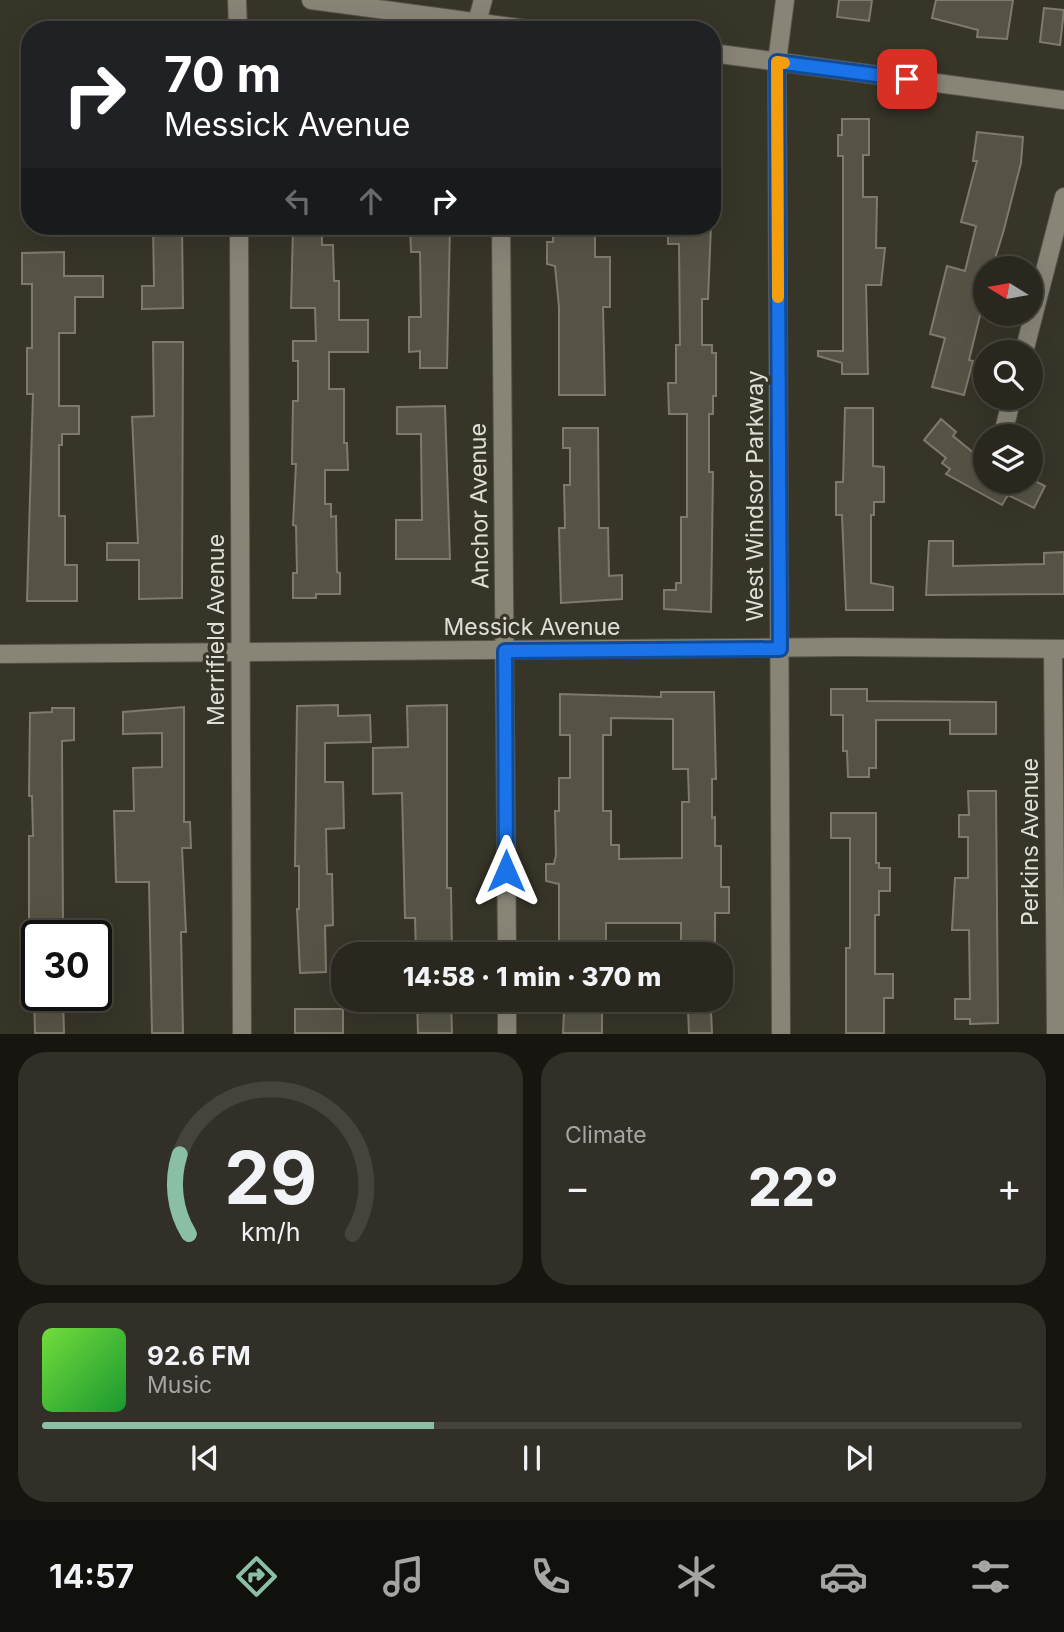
<!DOCTYPE html>
<meta charset="utf-8">
<style>
:root{--surface:#29271e;--page:#312f27;--text:#f1f3f6;--muted:#a5a5a4;--line:#45443c;--accent:#8abfa5}
body{margin:0;font-family:Inter,sans-serif;background:var(--page);color:var(--text);height:100vh;display:flex;flex-direction:column;font-size:26px;white-space:nowrap}
*{box-sizing:border-box;margin:0}
p{font-size:23px;color:var(--muted)}
.icon{flex:none;width:38px;height:38px;fill:none;stroke:currentColor;stroke-width:2;stroke-linecap:round;stroke-linejoin:round}
.map{position:relative;height:1034px;overflow:hidden}
.side{display:flex;flex-direction:column;gap:18px;padding:18px;background:#171510;flex:1}
.side>*{flex:none}
.top-card{position:absolute;left:21px;top:21px;width:700px;height:214px;border-radius:28px;box-shadow:0 7px 28px #0002,0 0 0 2px var(--line);background:#202124;color:#fff;overflow:hidden}
.needle{width:46px;rotate:281deg}
.controls{position:absolute;left:973px;top:256px;display:grid;gap:14px}
.controls a{display:grid;place-items:center;width:70px;height:70px;border-radius:50%;background:var(--surface);box-shadow:0 7px 28px #0002,0 0 0 2px var(--line);font-size:35px}
.speed{position:absolute;left:21px;top:920px;display:flex;gap:14px;font-size:35px;font-weight:700;text-align:center}
.speed>*{display:grid;place-content:center;width:91px;height:91px;border-radius:50%;background:var(--surface);box-shadow:0 7px 28px #0002,0 0 0 2px var(--line);line-height:1}
.speed .limit{border:4px solid #111;border-radius:10px;background:#fff;color:#111}
.pin{position:absolute;display:grid;place-items:center;width:60px;height:60px;color:#fff;margin:-30px;border-radius:14px;box-shadow:0 4px 10px #0006}
.me{position:absolute;width:77px;margin:-38px;rotate:0deg;stroke-linejoin:round;filter:drop-shadow(0 0 5px #0008)}
.turn{display:flex;align-items:center;gap:24px;height:147px;padding:0 28px;font-size:32px}
.turn .icon{width:91px;height:91px;stroke-width:2.5}
.turn b{display:block;font-size:49px;line-height:60px}
.lanes{display:flex;align-items:center;height:66px;padding:0 28px;background:#0003;justify-content:center;gap:35px;direction:ltr}
.lanes .off{opacity:.35}
.big{font-size:52px;font-weight:800;line-height:1.1}
.side .widget{flex:1;display:flex;flex-direction:column;justify-content:center;gap:10px;min-width:0;padding:0 24px;border-radius:28px;background:var(--page)}
.side .dial{align-items:center;gap:0}
.dial svg{height:182px;overflow:visible;fill:none;stroke:var(--line);stroke-width:7;stroke-linecap:round;text-anchor:middle}
.dial text{fill:var(--text);stroke:none}
.song{display:flex;align-items:center;gap:21px}
.cover{width:84px;height:84px;border-radius:10px;background:linear-gradient(135deg,hsl(100 70% 55%),hsl(130 70% 35%))}
.played{height:7px;border-radius:4px;background:linear-gradient(90deg,var(--accent) 40%,var(--line) 40%)}
.keys{display:flex;justify-content:space-around;direction:ltr}
.heat{display:flex;justify-content:space-between;align-items:center;font-size:38px;direction:ltr}
.side .tiles{flex:1;display:grid;gap:18px;grid-template-columns:1fr 1fr}
.widget:last-child{grid-column:span 2}
.trip{position:absolute;left:331px;top:942px;width:402px;height:70px;border-radius:28px;background:var(--surface);box-shadow:0 7px 28px #0002,0 0 0 2px var(--line);font-weight:800;line-height:70px;text-align:center}
.menu{display:flex;height:112px;justify-content:space-around;align-items:center;background:#10100c;color:var(--muted)}
.menu .icon{width:49px;height:49px}
.menu .selected{color:var(--accent)}
.menu b{font-size:32px;color:var(--text)}
.map>svg:first-child{display:block}
.building{fill:#565346;stroke:#7e7b6d;stroke-width:2;fill-rule:evenodd}
.lines{fill:none;stroke-linecap:round;stroke-linejoin:round}
.minor-casing{stroke:#545348;stroke-width:20}
.minor{stroke:#888577;stroke-width:18}
.route-casing{stroke:#114b97;stroke-width:18}
.route{stroke:#1a73e8;stroke-width:12}
.slow{stroke:#f59e0b;stroke-width:12}
.labels{text-anchor:middle;stroke-width:7;stroke-linejoin:round;paint-order:stroke}
.street-label{font-size:23px;fill:#e0dfd7;stroke:#373428}
</style>
<div class="map">
<svg width="1064" height="1034" viewBox="0 0 1064 1034">
<rect width="100%" height="100%" fill="#373428"/>
<!-- building -->
<g class="building">
<polygon points="839,0 872,0 869,21 837,17"/>
<polygon points="936,0 1013,0 1007,39 977,37 978,30 932,18"/>
<polygon points="1044,8 1064,10 1060,45 1040,42"/>
<polygon points="842,119 869,119 869,155 863,155 863,197 877,197 876,248 885,248 881,285 866,285 868,374 842,374 842,363 818,356 818,351 843,351 843,156 838,156 838,135 842,135"/>
<polygon points="977,132 1023,137 1021,163 1003,233 992,268 985,268 985,295 969,360 973,361 964,395 932,387 945,338 930,334 947,266 965,271 976,226 961,222 977,161 973,161"/>
<polygon points="153,226 182,226 183,308 142,309 142,286 154,286"/>
<polygon points="293,226 322,226 322,245 333,245 334,281 339,281 339,320 368,320 368,352 329,352 329,389 344,389 344,443 347,443 348,470 325,470 325,504 331,504 331,517 336,516 337,572 340,573 340,594 316,594 316,598 293,598 293,573 297,573 296,526 293,525 296,464 292,464 293,401 298,401 298,361 293,361 293,341 316,341 315,308 291,308"/>
<polygon points="410,226 450,226 447,368 420,368 420,351 409,352 409,317 421,317 420,252 411,252"/>
<polygon points="668,226 711,226 708,299 702,299 702,345 712,345 712,353 716,353 716,396 713,396 713,414 709,414 709,472 713,472 711,612 664,609 664,590 676,590 676,583 681,583 681,517 687,517 687,414 669,414 668,383 676,383 676,345 680,345 679,244 668,244"/>
<polygon points="595,234 595,257 610,257 610,307 603,307 605,395 559,395 559,307 555,266 547,264 547,242 553,242 553,235"/>
<polygon points="64,252 64,276 103,276 103,297 75,297 75,333 59,333 59,406 79,406 79,434 62,434 62,445 59,445 59,516 65,516 65,565 77,565 77,601 27,601 33,394 27,394 27,348 32,348 32,284 22,284 22,253"/>
<polygon points="153,342 183,342 182,598 139,599 139,560 107,560 107,543 138,543 132,417 154,416"/>
<polygon points="445,406 450,559 396,559 396,520 422,520 421,434 397,434 397,407"/>
<polygon points="845,408 873,408 873,466 884,467 884,502 874,502 874,515 871,515 871,583 893,587 893,610 846,610 842,515 836,515 836,482 843,482"/>
<polygon points="941,419 956,432 953,436 985,462 985,481 1035,481 1045,486 1034,508 1008,495 1002,505 946,474 950,469 942,463 946,458 924,440"/>
<polygon points="563,428 598,428 599,528 608,528 609,576 622,575 622,599 561,603 559,528 565,528 564,485 570,485 570,448 563,448"/>
<polygon points="929,541 953,541 953,566 1044,564 1044,553 1064,552 1064,594 926,595"/>
<polygon points="831,689 867,689 867,701 996,702 996,734 950,734 950,720 876,720 876,768 869,768 869,777 848,777 847,751 843,751 843,715 831,715"/>
<path d="M661,692H714L716,779H712V818L715,817V846H721V887H729V913H715V954H681V923H606V954H559V884L546,881V864H554L556,855L555,811H559V778H570V735H560V694L661,697ZM611,718L673,719V769H688L689,802H682V858L619,859V845H611V811H603V735H611Z"/>
<polygon points="338,705 338,716 370,715 371,742 325,743 325,782 343,782 344,828 326,829 327,874 332,874 333,925 325,926 326,972 300,973 297,909 299,909 299,866 295,866 297,706"/>
<polygon points="447,705 447,888 451,888 452,954 416,954 415,918 405,918 402,793 373,794 373,748 408,747 407,706"/>
<polygon points="184,707 184,822 190,822 191,848 182,848 186,932 181,932 183,1033 152,1033 149,882 116,882 114,811 134,811 133,768 162,767 162,733 123,734 123,712"/>
<polygon points="52,708 74,708 74,740 62,741 63,930 29,930 29,836 33,836 32,796 29,796 30,713 52,712"/>
<polygon points="968,791 996,791 998,1023 970,1024 970,1019 955,1019 955,999 970,999 969,930 952,930 955,878 968,878 968,837 959,837 959,815 969,815"/>
<polygon points="831,813 876,813 876,863 879,863 879,868 890,868 890,891 879,891 879,915 875,915 875,974 893,974 893,998 884,998 884,1033 846,1033 846,948 850,948 850,838 831,838"/>
<polygon points="34,996 63,996 64,1033 35,1033"/>
<polygon points="438,999 451,999 452,1033 418,1033 417,1000"/>
<rect x="295" y="1009" width="48" height="24"/>
<polygon points="564,1011 602,1011 602,1033 563,1033"/>
<polygon points="688,1011 711,1011 712,1033 689,1033"/>
</g>
<g class="lines">
<!-- minor casing -->
<g class="minor-casing">
<g id="minor">
<polyline points="237,0 238,30"/>
<polyline points="311,0 534,30"/>
<polyline points="477,22 483,0"/>
<polyline points="712,53 1064,100"/>
<polyline points="239,226 242,1034"/>
<polyline points="501,226 507,954"/>
<polyline points="1024,352 1064,197"/>
<polyline points="1004,430 1012,397"/>
<polyline points="1053,649 1056,1034"/>
<polyline points="0,654 848,647 1064,649"/>
<polyline points="507,999 507,1034"/>
<polyline points="781,1034 777,62 785,0"/>
</g>
</g>
<!-- minor -->
<use href="#minor" class="minor"/>
</g>
<g class="lines">
<!-- route casing -->
<g class="route-casing">
<polyline id="route" points="506,871 505,651 780,649 777,62 907,79"/>
</g>
<!-- route -->
<use href="#route" class="route"/>
<!-- slow -->
<polyline class="slow" points="778,297 777,62 784,63"/>
</g>
<g class="labels">
<!-- street labels -->
<g class="street-label">
<text transform="translate(755 496) rotate(-90)" y="8">West Windsor Parkway</text>
<text transform="translate(479 506) rotate(-91)" y="8">Anchor Avenue</text>
<text x="532" y="635">Messick Avenue</text>
<text transform="translate(216 630) rotate(-90)" y="8">Merrifield Avenue</text>
<text transform="translate(1030 842) rotate(-90)" y="8">Perkins Avenue</text>
</g>
</g>
</svg>
<div class="controls">
<a><svg class="needle" viewBox="-14 -14 28 28"><path d="M0-13l5 13h-10z" fill="#e53935"/><path d="M0 13l5-13h-10z" fill="#a5a5a4"/></svg></a>
<a><svg class="icon" aria-label="search" viewBox="0 0 24 24"><circle cx="10" cy="10" r="6"/><path d="M15 15l6 6"/></svg></a>
<a><svg class="icon" aria-label="layers" viewBox="0 0 24 24"><path d="M12 4l9 5-9 5-9-5zM3 14l9 5 9-5"/></svg></a>
</div>
<div class="speed"><div class="limit">30</div></div>
<div class="pin" style="left:907px;top:79px;background:#d93025"><svg class="icon" aria-label="arrive" viewBox="0 0 24 24"><path d="M6 21V4h12l-3 4 3 4H6"/></svg></div>
<svg class="me" style="left:506px;top:871px" viewBox="-20 -20 40 40"><path d="M0-17L14 15 0 8-14 15z" fill="#1a73e8" stroke="#fff" stroke-width="4"/></svg>
<div class="trip">14:58 · 1 min · 370 m</div>
<div class="top-card">
<div class="turn"><svg class="icon" aria-label="right" viewBox="0 0 24 24"><path d="M7 20v-9h11M14 6l5 5-5 5"/></svg><div><b>70 m</b>Messick Avenue</div></div>
<div class="lanes"><svg class="icon off" aria-label="left" viewBox="0 0 24 24"><path d="M17 20v-9H6M10 6l-5 5 5 5"/></svg><svg class="icon off" aria-label="ahead" viewBox="0 0 24 24"><path d="M12 20V5M6 11l6-6 6 6"/></svg><svg class="icon" aria-label="right" viewBox="0 0 24 24"><path d="M7 20v-9h11M14 6l5 5-5 5"/></svg></div>
</div>
</div>
<section class="side">
<div class="tiles">
<div class="widget dial"><svg viewBox="0 0 100 80">
<path d="M14 69A42 42 0 1 1 86 69"/>
<path d="M14 69A42 42 0 0 1 10 34" stroke="#8abfa5"/>
<text x="50" y="56" font-size="32" font-weight="700">29</text>
<text x="50" y="72" font-size="11">km/h</text>
</svg></div>
<div class="widget"><p>Climate</p>
<div class="heat"><a>−</a><b class="big">22°</b><a>+</a></div>
</div>
<div class="widget">
<div class="song"><i class="cover"></i><div><b>92.6 FM</b><p>Music</p></div></div>
<div class="played"></div>
<div class="keys"><svg class="icon" aria-label="previous" viewBox="0 0 24 24"><path d="M18 5L8 12l10 7zM5 5v14"/></svg><svg class="icon" aria-label="pause" viewBox="0 0 24 24"><path d="M8 5v14M16 5v14"/></svg><svg class="icon" aria-label="next" viewBox="0 0 24 24"><path d="M6 5l10 7-10 7zM19 5v14"/></svg></div>
</div>
</div>
</section>
<nav class="menu">
<b>14:57</b>
<svg class="icon selected" aria-label="directions" viewBox="0 0 24 24"><path d="M12 3l9 9-9 9-9-9zM9 14v-3h6M13 9l2 2-2 2"/></svg>
<svg class="icon" aria-label="music" viewBox="0 0 24 24"><path d="M9 18V5l10-2v13"/><circle cx="6" cy="18" r="3"/><circle cx="16" cy="16" r="3"/></svg>
<svg class="icon" aria-label="phone" viewBox="0 0 24 24"><path d="M5 4h4l2 5-3 2q2 4 5 5l2-3 5 2v4C11 20 4 13 5 4z"/></svg>
<svg class="icon" aria-label="climate" viewBox="0 0 24 24"><path d="M12 3v18M4 7l16 10M4 17L20 7"/></svg>
<svg class="icon" aria-label="car" viewBox="0 0 24 24"><path d="M5 17H2v-5l4-1 3-4h7l3 4 3 1v5h-3M9 17h6M6 11h13"/><circle cx="7" cy="17" r="2"/><circle cx="17" cy="17" r="2"/></svg>
<svg class="icon" aria-label="filters" viewBox="0 0 24 24"><path d="M4 7h16M4 17h16"/><circle cx="9" cy="7" r="2"/><circle cx="15" cy="17" r="2"/></svg>
</nav>
